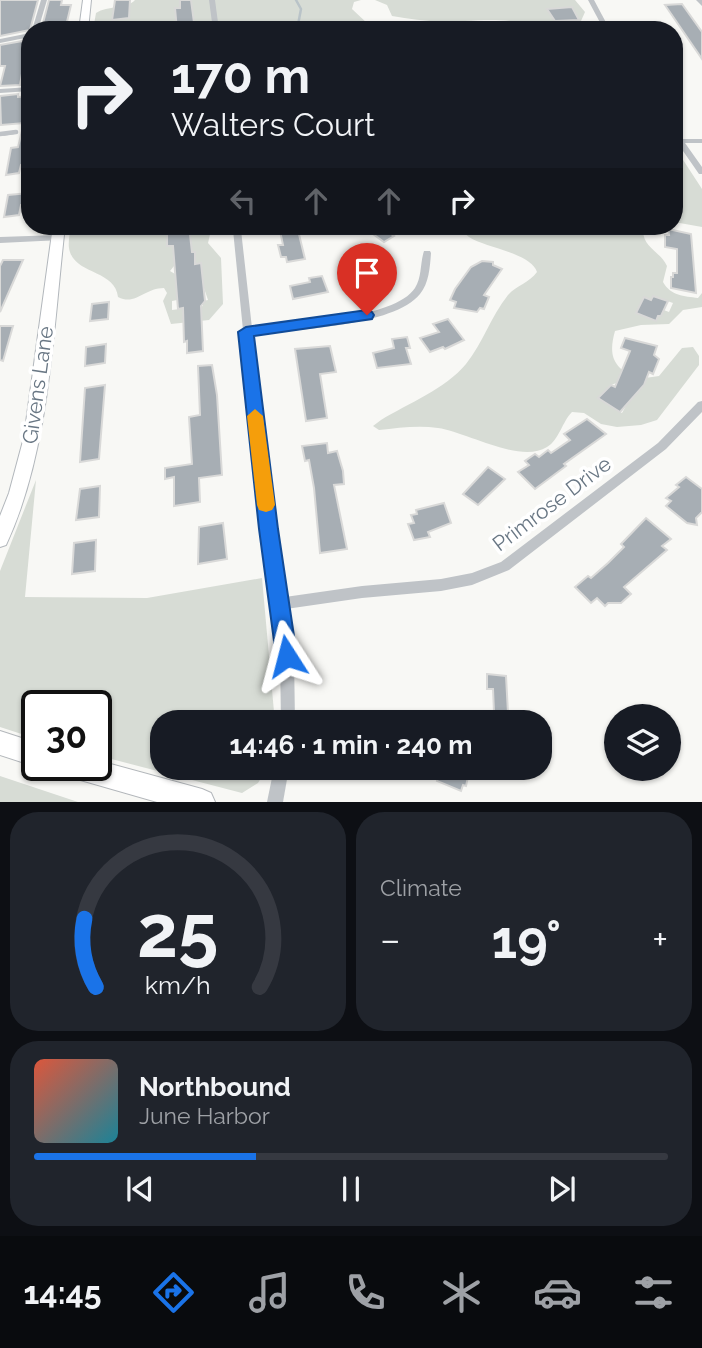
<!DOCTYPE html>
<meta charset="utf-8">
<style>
:root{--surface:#171b24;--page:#20242c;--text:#f1f3f6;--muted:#9ea1a6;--line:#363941;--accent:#1a73e8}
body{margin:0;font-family:Raleway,sans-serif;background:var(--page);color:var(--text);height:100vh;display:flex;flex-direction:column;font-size:26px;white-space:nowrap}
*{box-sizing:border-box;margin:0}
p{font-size:23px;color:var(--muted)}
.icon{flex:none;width:38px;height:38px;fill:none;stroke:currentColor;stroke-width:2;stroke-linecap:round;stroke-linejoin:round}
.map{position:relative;height:802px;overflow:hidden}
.details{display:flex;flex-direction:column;gap:10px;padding:10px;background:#0d0f14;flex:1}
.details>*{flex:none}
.banner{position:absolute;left:21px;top:21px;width:662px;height:214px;border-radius:28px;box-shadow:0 2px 5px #0004;background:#171b24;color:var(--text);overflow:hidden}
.controls{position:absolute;left:604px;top:704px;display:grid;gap:14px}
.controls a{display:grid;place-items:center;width:77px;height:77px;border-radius:50%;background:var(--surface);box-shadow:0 2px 5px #0004;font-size:35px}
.speed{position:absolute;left:21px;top:690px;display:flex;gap:14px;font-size:35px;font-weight:700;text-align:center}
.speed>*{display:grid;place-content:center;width:91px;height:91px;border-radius:50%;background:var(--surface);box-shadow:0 2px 5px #0004;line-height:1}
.speed .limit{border:4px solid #111;border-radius:10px;background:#fff;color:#111}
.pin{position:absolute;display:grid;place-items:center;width:60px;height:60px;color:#fff;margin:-72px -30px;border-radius:50% 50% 50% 0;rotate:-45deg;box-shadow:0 0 7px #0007}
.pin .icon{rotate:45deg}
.me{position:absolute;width:77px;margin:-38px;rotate:351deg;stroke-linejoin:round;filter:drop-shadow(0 0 5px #0008)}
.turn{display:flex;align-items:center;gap:24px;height:147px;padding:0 35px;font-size:32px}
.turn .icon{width:91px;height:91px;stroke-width:2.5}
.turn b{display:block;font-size:49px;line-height:60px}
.lanes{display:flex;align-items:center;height:66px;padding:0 35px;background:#0003;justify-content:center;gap:35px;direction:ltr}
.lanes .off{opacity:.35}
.big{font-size:52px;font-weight:700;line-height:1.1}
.details .tile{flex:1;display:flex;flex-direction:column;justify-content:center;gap:10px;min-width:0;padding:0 24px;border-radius:28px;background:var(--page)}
.details .dial{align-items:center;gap:0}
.dial svg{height:182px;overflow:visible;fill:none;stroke:var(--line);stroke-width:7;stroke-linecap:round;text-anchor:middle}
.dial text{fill:var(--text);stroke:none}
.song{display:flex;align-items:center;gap:21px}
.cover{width:84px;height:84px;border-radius:10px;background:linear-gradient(135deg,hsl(10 70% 55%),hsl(190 70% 35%))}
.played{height:7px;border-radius:4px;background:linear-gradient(90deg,var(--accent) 35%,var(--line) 35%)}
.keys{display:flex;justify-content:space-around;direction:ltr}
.heat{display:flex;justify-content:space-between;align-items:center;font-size:38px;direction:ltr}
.details .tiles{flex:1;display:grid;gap:10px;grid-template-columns:1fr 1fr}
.tile:last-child{grid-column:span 2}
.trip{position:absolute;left:150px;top:710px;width:402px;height:70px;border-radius:28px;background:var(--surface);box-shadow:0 2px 5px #0004;font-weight:700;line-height:70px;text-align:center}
.dock{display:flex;height:112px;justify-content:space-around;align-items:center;background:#090b0e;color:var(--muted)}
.dock .icon{width:49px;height:49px}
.dock .active{color:var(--accent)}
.dock b{font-size:32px;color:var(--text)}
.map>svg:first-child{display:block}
.green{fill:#d7dcd5;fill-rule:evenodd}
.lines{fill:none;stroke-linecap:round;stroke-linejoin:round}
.stream{stroke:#b9c3c8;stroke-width:2.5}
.building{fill:#a7aeb4;stroke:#d9d9d8;stroke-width:2}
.secondary-casing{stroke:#b2b7bc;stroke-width:2}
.primary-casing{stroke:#b3b7bb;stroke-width:2}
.lane-far1{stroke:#bfc3c7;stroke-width:3.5}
.lane{stroke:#bfc3c7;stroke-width:4.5}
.street{fill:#bfc3c7;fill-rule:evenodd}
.secondary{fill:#fff;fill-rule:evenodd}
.primary{fill:#fff;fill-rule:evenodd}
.route{fill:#1a73e8;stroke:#114b97;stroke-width:2}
.slow{fill:#f59e0b}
.labels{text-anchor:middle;stroke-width:7;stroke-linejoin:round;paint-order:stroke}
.street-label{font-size:21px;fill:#697784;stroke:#fff}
</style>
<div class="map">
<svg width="702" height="802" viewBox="0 0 702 802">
<rect width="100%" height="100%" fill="#f8f8f5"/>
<!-- green -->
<g class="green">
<path d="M135,0H180V3L191,0H361L354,2L352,9L368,24L364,30H350L352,26L341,23L338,27L345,30H255L252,21L240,22L241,30H197L196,27L177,30H93L96,13C108,5 126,10 135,0Z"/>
<path d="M375,0H575L585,12L581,21L590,30H535C515,14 468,22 442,22C426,21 408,19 392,16L387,5Z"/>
<polygon points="674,146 702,189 702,227 674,222 674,187 678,186 674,181 682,179 674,172"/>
<path d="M71,226H212L208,243L221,258L223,304L209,320L171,324L163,301L167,293L164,288C144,288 136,306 118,297C115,269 73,275 69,248C68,242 70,232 71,226ZM194,252L195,264L201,263V271L175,274L170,271L174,266V258ZM203,285L208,300L203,301V306L172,310V301L182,299V296H177V289Z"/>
<path d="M456,226H498L499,234H512V231H523L522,226H650L643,230C643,248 660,251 667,266L663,282C671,296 684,296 698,298L702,293V307L683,310L669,324L641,325L615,331C608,356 613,368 638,379L659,376L682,348L693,347L699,356V365L657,420L641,425L617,427L601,424L584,413L572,412C562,422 559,440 547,447C520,464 467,432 438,428C418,425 398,428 379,430L373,426L381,420C409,403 445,389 466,364C483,343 491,316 508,295C517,285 529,283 537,272C531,253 486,248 469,237C465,234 460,229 456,226ZM653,296L673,303L669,312L661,309V316H658L656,321L636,313L644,297L651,300ZM619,382L627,404L622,413L599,399L611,385Z"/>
<polygon points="36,480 25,597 147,598 262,578 275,723 163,723 163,768 267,768 258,783 242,793 96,755 96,705 37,705 37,739 0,727 0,571"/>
<polygon points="0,776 78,802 0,802"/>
</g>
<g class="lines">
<!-- stream -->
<polyline class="stream" points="296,0 301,9 297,30"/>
</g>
<!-- building -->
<g class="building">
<polygon points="0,0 38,0 30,30 0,36"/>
<polygon points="49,0 62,0 61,5 71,5 66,26 42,27"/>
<polygon points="115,0 130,0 129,18 112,20"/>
<polygon points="180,0 191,0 195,30 177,30 175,8 180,8"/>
<polygon points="682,4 702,32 702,59 665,5"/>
<polygon points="572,7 579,20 555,21 547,9"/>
<polygon points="28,40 20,85 0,86 5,66 0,66 0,45"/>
<polygon points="18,94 18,97 30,96 30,147 27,164 21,165 19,173 6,175 11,148 18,147 24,123 1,125 0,96"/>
<polygon points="29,193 27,205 21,205 19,215 4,217 8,195"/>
<polygon points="189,226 192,252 195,252 195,264 201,263 205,301 201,306 203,351 187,353 187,341 184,342 183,308 178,309 173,246 167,246 167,232 169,228"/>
<polygon points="279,226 297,226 305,259 287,262 286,257 281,257 278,245 283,245"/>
<polygon points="362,226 400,226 388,232 394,236 384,242"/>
<polygon points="668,229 691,234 696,293 671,288 671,277 673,277 673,273 677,273 677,249 665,247 665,235 669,235"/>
<polygon points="3,260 23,260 0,312 0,266"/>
<polygon points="482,261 493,262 493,265 502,269 484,295 489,297 484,309 480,308 477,312 454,308 456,302 450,300 455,289 471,267"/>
<polygon points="371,270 377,270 386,281 354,294 343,279"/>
<polygon points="322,276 328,292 293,299 290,286 310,282 309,278"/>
<polygon points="653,296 668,301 661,316 658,316 656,321 636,313 644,297 651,300"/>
<polygon points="109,302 108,319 90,321 92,304"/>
<polygon points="448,319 464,340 445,349 443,347 430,352 420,338 439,332 433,324"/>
<polygon points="0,326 13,326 3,361 0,360"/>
<polygon points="407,337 410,348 406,348 411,364 377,368 373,353 394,348 392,339"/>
<polygon points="625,338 657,346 654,355 659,359 653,374 649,372 644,385 620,412 598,398 611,385 615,387 630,351 621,348"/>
<polygon points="106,344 105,363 85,366 86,347"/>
<polygon points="330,346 336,372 320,374 327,418 306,421 295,349"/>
<polygon points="212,365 217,395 222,475 199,478 200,502 174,506 174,477 165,479 165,468 192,464 189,417 200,415 198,366"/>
<polygon points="105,385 99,459 80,462 85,388"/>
<polygon points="587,419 606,434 564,464 566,466 535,489 518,472 529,465 525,461 535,454 539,457 548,450 551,453 570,440 564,434"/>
<polygon points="327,443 328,453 337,451 343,471 344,484 334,485 347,549 320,553 314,488 309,460 305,461 302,446"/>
<polygon points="488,467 505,479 478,505 463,494"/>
<polygon points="686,477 702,489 702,512 696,518 697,525 687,523 666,506 671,501 666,498 679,487 676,485"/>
<polygon points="100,486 99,517 76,520 80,489"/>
<polygon points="444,503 451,523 428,532 430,537 414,540 408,524 414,523 411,515 417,514 416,510"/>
<polygon points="646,518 671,539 662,546 667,550 624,587 631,594 621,603 608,603 605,606 597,598 591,603 575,587 588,576 591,578 608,563 624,547 621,544"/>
<polygon points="223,523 227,559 198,564 199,527"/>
<polygon points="96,540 95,571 72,574 74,543"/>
<polygon points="487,674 506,676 508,713 494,712 493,689 487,689"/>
<polygon points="440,768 470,768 466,786 463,785 461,791 437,781"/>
</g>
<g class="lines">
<!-- secondary casing -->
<g class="secondary-casing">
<g id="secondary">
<polygon points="83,0 91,0 88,30 79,30"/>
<path d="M53,226H65C53,329 50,451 6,545L0,547V516L9,493L24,437Z"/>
</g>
</g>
<!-- primary casing -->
<g class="primary-casing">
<g id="primary">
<polygon points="0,731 37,743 37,765 43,765 37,767 0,755"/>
<polygon points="96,760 202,789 211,793 215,802 157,802 70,777 61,774 58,765 96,765"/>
</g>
</g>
<!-- lane-far1 -->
<polyline class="lane-far1" points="4,134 16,132"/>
<!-- lane -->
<polyline class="lane" points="0,134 16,132"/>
<!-- street -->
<g class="street">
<polygon points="41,0 47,0 38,30 32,30"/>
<polygon points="209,0 215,0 219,30 213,30"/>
<polygon points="588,0 594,0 610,30 604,30"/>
<polygon points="696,0 702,0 702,6"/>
<polygon points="387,22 506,22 509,24 506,26 388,26 376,30 367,30"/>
<polygon points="30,33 30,37 0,43 0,39"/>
<polygon points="30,87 30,91 0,93 0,89"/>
<polygon points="674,131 677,131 682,139 702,139 702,143 685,143 702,167 702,174 699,174 674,138"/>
<path d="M237,227L241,230L252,328C289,323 394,320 415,288C422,277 420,263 424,251H430L431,253C430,267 429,283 420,294C393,327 294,329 253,335L274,529L285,597L362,586L441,579L472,573L501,562L658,443L698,402L702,401V412L666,449L509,570L472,585L441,591L362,598L286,609L294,656L295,723H281L280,656L262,529L243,335L241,332L243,330L233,230Z"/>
<polygon points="58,235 62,238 61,240 0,243 0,237"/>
<polygon points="274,768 289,768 283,802 267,802"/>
</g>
<!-- secondary -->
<use href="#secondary" class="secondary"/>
<!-- primary -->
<use href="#primary" class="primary"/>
</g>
<!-- route -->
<polygon class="route" points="367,310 372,312 374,315 372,319 254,336 278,529 297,656 294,663 287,666 279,663 276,656 259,529 238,332 246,327"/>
<!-- slow -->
<polygon class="slow" points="255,409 263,416 275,505 272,510 266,512 259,510 257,505 247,416"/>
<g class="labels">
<!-- street labels -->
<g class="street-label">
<text transform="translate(38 385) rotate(-82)" y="7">Givens Lane</text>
<text transform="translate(552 504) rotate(-37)" y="7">Primrose Drive</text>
</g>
</g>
</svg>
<div class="controls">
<a><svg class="icon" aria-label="layers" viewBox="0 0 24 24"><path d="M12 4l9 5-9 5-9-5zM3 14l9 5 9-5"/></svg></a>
</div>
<div class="speed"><div class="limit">30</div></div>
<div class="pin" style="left:367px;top:315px;background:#d93025"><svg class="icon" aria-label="arrive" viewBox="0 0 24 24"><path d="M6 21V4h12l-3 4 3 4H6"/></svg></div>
<svg class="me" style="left:287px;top:656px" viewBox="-20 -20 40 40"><path d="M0-17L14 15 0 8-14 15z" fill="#1a73e8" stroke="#fff" stroke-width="4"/></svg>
<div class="trip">14:46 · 1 min · 240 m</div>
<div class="banner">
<div class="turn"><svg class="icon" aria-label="right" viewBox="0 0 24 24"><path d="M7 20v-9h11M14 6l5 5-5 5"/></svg><div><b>170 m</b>Walters Court</div></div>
<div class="lanes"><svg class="icon off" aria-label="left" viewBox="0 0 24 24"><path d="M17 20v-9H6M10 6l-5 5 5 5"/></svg><svg class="icon off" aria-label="ahead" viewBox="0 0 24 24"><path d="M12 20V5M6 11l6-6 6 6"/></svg><svg class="icon off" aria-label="ahead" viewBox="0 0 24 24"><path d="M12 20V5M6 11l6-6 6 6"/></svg><svg class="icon" aria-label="right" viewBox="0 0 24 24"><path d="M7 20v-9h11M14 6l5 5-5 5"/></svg></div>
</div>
</div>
<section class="details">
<div class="tiles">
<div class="tile dial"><svg viewBox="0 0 100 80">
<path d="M14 69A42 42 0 1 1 86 69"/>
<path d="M14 69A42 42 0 0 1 9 39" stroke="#1a73e8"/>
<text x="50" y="56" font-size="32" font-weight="700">25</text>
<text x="50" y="72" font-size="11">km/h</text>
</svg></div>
<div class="tile"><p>Climate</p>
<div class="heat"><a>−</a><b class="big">19°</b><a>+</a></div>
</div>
<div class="tile">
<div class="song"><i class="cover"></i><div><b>Northbound</b><p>June Harbor</p></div></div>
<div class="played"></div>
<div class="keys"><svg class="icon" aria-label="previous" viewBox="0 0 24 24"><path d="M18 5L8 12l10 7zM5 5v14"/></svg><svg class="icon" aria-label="pause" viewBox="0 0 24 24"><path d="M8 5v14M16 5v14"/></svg><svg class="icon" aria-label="next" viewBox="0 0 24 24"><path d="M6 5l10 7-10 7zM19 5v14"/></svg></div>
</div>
</div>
</section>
<nav class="dock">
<b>14:45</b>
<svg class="icon active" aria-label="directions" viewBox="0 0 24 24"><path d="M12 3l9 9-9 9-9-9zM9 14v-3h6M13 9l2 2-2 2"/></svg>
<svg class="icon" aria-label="music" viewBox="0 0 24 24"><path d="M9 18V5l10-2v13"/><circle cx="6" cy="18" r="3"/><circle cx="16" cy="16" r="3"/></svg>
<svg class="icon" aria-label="phone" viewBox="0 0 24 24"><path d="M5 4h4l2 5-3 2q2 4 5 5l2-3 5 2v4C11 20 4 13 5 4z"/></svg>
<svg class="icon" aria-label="climate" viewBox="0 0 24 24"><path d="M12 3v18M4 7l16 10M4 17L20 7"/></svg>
<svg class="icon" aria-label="car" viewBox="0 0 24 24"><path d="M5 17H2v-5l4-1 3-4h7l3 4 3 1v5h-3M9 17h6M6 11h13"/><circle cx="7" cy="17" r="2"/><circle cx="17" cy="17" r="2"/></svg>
<svg class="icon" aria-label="filters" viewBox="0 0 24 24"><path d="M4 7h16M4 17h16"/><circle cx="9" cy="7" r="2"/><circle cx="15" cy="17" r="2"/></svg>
</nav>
